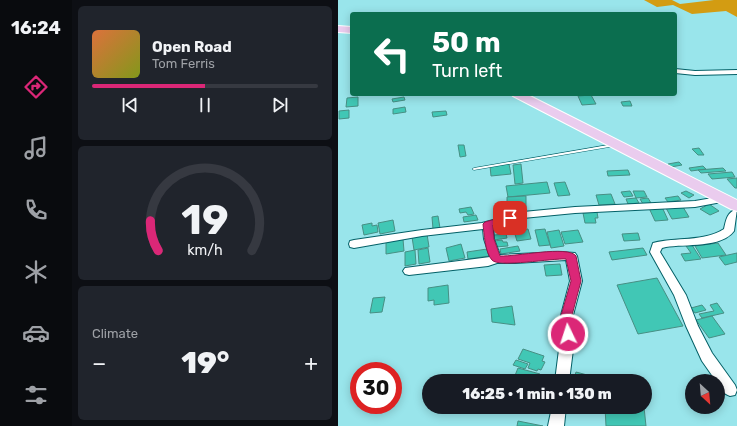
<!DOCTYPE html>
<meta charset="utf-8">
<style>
:root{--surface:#171b24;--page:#20242c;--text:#f1f3f6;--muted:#9ea1a6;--line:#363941;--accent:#db2777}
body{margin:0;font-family:Rubik,sans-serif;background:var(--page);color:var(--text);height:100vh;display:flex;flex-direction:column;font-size:15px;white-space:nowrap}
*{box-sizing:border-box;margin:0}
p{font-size:13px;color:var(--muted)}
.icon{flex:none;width:22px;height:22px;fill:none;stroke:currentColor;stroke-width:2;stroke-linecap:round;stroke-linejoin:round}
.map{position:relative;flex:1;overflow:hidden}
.details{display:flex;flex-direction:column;gap:6px;padding:6px;background:#0d0f14;width:266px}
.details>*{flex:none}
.hud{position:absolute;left:12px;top:12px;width:327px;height:84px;border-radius:4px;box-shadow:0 2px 10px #0003;background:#0b6e4f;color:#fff;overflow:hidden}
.needle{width:26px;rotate:154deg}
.fabs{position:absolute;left:347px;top:374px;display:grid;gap:8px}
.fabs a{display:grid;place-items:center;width:40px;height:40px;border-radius:50%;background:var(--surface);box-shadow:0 2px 10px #0003;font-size:20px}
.speed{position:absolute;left:12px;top:362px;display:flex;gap:8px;font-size:20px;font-weight:700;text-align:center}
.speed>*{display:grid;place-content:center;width:52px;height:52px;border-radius:50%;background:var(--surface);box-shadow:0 2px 10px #0003;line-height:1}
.speed .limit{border:6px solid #d22;background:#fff;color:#111}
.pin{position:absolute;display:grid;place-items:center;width:34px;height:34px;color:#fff;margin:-17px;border-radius:8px;box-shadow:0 2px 6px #0006}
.me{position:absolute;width:44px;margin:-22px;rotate:356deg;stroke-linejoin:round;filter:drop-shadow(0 0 3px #0008)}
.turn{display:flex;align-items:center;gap:14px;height:84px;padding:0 16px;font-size:18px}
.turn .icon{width:52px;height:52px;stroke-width:2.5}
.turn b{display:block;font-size:28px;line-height:34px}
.big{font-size:30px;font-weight:800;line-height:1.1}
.details .tile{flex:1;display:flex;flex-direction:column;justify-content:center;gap:6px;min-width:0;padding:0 14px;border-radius:6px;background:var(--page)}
.details .dial{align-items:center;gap:0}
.dial svg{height:104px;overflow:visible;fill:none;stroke:var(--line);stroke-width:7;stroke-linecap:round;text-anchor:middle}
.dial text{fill:var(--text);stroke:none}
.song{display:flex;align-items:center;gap:12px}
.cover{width:48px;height:48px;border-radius:6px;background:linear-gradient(135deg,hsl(20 70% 55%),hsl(70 70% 35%))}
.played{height:4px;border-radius:2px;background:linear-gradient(90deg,var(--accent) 50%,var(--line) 50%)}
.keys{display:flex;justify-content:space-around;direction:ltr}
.heat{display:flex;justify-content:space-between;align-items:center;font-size:22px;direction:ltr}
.trip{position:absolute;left:84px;top:374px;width:230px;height:40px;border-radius:20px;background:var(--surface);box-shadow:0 2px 10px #0003;font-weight:800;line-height:40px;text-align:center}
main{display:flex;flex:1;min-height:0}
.menu{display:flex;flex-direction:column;width:72px;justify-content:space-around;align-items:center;background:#090b0e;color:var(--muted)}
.menu .icon{width:28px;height:28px}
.menu .on{color:var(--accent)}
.menu b{font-size:18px;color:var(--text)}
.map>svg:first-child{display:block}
.forest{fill:#d39c12}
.building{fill:#41c7b5;stroke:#478f84}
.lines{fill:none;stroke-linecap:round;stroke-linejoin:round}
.lane-casing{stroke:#036067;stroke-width:1}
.street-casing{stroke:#036067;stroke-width:2}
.primary-casing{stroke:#fff;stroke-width:2}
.lane{fill:#fff;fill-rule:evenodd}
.street{fill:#fff;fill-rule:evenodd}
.primary{fill:#eaccee;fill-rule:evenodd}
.route{fill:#db2777;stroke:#8e194d}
</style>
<main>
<nav class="menu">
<b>16:24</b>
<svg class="icon on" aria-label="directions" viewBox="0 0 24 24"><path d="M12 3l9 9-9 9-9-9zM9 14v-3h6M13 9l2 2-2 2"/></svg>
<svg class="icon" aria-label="music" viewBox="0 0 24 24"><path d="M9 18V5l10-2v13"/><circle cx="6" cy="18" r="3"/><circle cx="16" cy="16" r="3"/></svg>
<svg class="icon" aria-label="phone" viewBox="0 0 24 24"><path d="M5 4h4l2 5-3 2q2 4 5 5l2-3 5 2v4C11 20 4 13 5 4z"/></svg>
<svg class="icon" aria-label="climate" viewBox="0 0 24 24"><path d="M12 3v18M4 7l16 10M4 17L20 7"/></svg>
<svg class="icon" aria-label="car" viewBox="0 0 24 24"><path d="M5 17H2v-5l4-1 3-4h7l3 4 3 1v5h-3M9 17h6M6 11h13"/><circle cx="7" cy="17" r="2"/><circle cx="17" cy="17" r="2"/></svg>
<svg class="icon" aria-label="filters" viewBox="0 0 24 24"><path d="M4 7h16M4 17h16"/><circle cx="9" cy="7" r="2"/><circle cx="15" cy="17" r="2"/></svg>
</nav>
<section class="details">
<div class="tile">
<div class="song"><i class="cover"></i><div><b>Open Road</b><p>Tom Ferris</p></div></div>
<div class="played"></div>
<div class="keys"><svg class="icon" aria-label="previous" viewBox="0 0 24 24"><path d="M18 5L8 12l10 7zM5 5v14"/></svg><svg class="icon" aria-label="pause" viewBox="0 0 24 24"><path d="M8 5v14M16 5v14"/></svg><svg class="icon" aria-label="next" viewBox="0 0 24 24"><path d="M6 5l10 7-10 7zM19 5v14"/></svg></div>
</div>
<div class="tile dial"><svg viewBox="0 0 100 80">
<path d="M14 69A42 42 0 1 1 86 69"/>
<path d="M14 69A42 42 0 0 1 8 46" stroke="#db2777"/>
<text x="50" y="56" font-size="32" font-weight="700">19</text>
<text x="50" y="72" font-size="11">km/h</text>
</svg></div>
<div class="tile"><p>Climate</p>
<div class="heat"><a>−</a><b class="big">19°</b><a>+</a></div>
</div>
</section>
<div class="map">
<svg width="399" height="426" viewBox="0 0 399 426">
<rect width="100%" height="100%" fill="#99e5eb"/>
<!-- forest -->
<polygon class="forest" points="306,0 334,0 342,4 376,0 399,0 399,17 388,11 354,14 335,5 319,7"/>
<!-- building -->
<g class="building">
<polygon points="253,95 258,104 244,105 240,96"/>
<polygon points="20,97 20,106 8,107 9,98"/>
<polygon points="66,97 67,100 55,102 54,99"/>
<polygon points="292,101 294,106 285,106 283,102"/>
<polygon points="67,107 68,112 55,114 55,109"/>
<polygon points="11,110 11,118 1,119 1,111"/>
<polygon points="108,111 109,115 95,117 94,112"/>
<polygon points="120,145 126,145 128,156 122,157"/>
<polygon points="361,148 366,155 360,155 354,149"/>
<polygon points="341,162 344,165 333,167 330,164"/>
<polygon points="171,164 173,174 153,176 152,166"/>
<polygon points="183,164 185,183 177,184 175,165"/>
<polygon points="365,166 368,169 353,171 351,168"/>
<polygon points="385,168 388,171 363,173 360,170"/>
<polygon points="290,170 292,175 270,176 269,171"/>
<polygon points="394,172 397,177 374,179 370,174"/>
<polygon points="399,178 399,188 397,188 389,179"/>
<polygon points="209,182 212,193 170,197 168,186"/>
<polygon points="227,182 232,195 220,196 216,183"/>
<polygon points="292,191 295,196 286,197 283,192"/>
<polygon points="295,191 306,191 309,197 298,198"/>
<polygon points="348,191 356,195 351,198 343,193"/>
<polygon points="273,194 277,204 261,205 258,195"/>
<polygon points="188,196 188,208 169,208 169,197"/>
<polygon points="340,196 343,200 330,202 327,198"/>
<polygon points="298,198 301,203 290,204 288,199"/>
<polygon points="310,198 313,203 305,204 302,199"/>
<polygon points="371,204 381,211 372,215 362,209"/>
<polygon points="133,207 136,214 130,215 128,212 122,213 121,209"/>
<polygon points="324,207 330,220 317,221 311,208"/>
<polygon points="345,207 351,217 334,219 328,208"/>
<polygon points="259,212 260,218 257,218 258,223 247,223 245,213"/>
<polygon points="138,215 140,220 126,222 125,217"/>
<polygon points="100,216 102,228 95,229 94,217"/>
<polygon points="55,220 57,231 42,234 40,223"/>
<polygon points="34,223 34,226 39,225 40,232 26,235 24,225"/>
<polygon points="173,223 176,232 162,234 161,230 156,231 155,226"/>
<polygon points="190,229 193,239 179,241 176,231"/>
<polygon points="207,229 212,245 201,246 197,230"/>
<polygon points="221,230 226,246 213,248 209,232"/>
<polygon points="240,230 245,242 227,244 223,232"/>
<polygon points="300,233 302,240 286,241 284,234"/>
<polygon points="89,234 91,247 76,250 74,237"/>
<polygon points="168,234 169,238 156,240 156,235"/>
<polygon points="65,239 66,251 48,254 48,242"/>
<polygon points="164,240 165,242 169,242 170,246 157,247 156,241"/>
<polygon points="380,243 388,255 364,258 357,246"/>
<polygon points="123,244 127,258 111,261 108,248"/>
<polygon points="354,245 363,259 347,261 343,254 353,253 348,246"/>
<polygon points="180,246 182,251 163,254 162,249"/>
<polygon points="90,248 92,262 81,264 80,250"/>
<polygon points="305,248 309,255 274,260 271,252"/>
<polygon points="149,249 151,256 130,259 129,252"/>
<polygon points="77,250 78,264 67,266 67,252"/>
<polygon points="399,253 399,262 387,265 381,257"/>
<polygon points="222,264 224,275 208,276 206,265"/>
<polygon points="319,278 345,326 300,334 279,285"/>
<polygon points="110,285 111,303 96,305 96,300 90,301 90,288"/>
<polygon points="47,297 44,312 32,313 35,298"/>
<polygon points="379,303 386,313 364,318 361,314 376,311 372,305"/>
<polygon points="364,305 368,310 357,313 353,308"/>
<polygon points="174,306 177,325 154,322 153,309"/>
<polygon points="374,316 387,334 371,338 358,320"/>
<polygon points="185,349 206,356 204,361 207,362 203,370 200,369 199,371 190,368 192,363 180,359"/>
<polygon points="178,360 190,364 187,369 175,365"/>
<polygon points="180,368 202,374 200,381 187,381 176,378"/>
<polygon points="238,372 268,380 267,381 235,381"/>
<polygon points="267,407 306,407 308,426 268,426"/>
<polygon points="180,421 205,426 179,426"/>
</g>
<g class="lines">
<!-- lane casing -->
<g class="lane-casing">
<polygon id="lane" points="276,144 278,145 277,146 136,170 134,169 136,168"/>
</g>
<!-- street casing -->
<g class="street-casing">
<g id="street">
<polygon points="337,69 357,71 399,70 399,74 357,75 337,73"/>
<polygon points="386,196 389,197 391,199 389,201 357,207 237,213 185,218 155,226 156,239 162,255 223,252 237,253 239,256 244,281 234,319 237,334 231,381 217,381 223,334 222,319 232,281 228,260 177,263 159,263 150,266 71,275 67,274 65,271 67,268 152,257 146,239 145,229 84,236 16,248 12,247 11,244 12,241 16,240 84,230 144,223 185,212 237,207 357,201"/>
<path d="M399,209L396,231C384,248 347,244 328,247L324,248L322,252L348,295L360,326L374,353L397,385L399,390L397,395L392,396C386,394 380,388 380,381H378L364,361L348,326L336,295L312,252L315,243C338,237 366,242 386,229C388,220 389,212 399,209Z"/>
<polygon points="214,407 228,407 226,426 210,426"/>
</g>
</g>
<!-- primary casing -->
<g class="primary-casing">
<g id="primary">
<polygon points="0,26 14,27 14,33 0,32"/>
<polygon points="173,94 188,94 399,200 399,211 393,209 175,96"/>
</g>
</g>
<!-- lane -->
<use href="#lane" class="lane"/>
<!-- street -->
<use href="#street" class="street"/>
<!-- primary -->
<use href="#primary" class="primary"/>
</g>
<!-- route -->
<path class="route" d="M172,215L177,218L176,220L155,225L156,239L162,256C177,257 230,245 238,256L243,281L233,319L236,334L234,337L230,338L226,337L222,319L233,281L228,259C215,258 160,268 154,260C147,253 146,233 145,224L147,222Z"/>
</svg>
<div class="fabs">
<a><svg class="needle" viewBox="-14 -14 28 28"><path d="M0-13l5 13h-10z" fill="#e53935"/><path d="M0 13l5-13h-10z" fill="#9ea1a6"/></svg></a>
</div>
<div class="speed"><div class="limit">30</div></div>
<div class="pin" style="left:172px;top:218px;background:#d93025"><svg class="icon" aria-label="arrive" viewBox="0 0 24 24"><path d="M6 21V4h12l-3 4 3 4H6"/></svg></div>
<svg class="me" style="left:230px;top:334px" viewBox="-20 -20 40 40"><circle r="17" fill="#db2777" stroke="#fff" stroke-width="3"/><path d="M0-11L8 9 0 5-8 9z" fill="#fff"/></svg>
<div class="trip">16:25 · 1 min · 130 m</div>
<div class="hud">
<div class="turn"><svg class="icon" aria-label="left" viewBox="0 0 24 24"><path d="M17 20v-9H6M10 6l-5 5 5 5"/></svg><div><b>50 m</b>Turn left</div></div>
</div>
</div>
</main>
